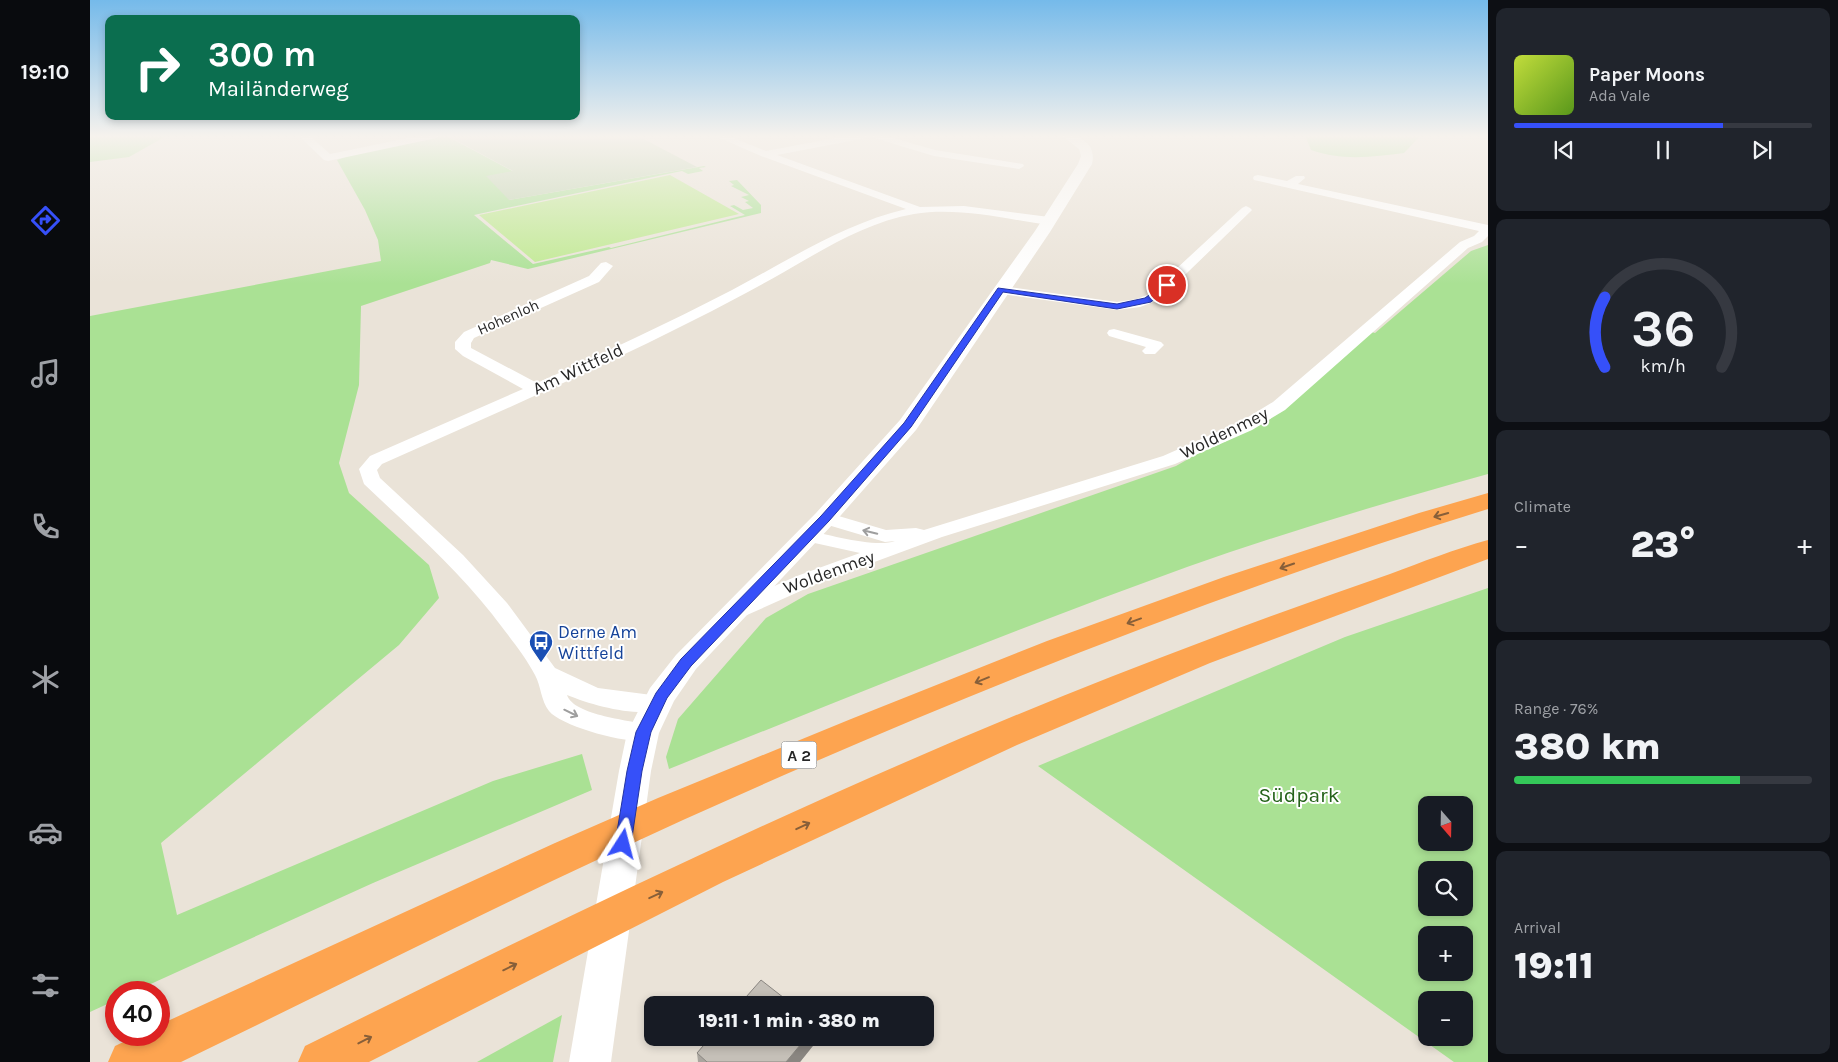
<!DOCTYPE html>
<meta charset="utf-8">
<style>
:root{--surface:#171b24;--page:#20242c;--text:#f1f3f6;--muted:#9ea1a6;--line:#363941;--accent:#3650f9}
body{margin:0;font-family:Karla,sans-serif;background:var(--page);color:var(--text);height:100vh;display:flex;flex-direction:column;font-size:19px;white-space:nowrap}
*{box-sizing:border-box;margin:0}
p{font-size:16px;color:var(--muted)}
.icon{flex:none;width:28px;height:28px;fill:none;stroke:currentColor;stroke-width:2;stroke-linecap:round;stroke-linejoin:round}
.map{position:relative;flex:1;overflow:hidden}
.sheet{display:flex;flex-direction:column;gap:8px;padding:8px;background:#0d0f14;width:350px}
.sheet>*{flex:none}
.hud{position:absolute;left:15px;top:15px;width:475px;height:105px;border-radius:10px;box-shadow:0 2px 8px #0003;background:#0b6e4f;color:#fff;overflow:hidden}
.needle{width:32px;rotate:160deg}
.tools{position:absolute;left:1328px;top:796px;display:grid;gap:10px}
.tools a{display:grid;place-items:center;width:55px;height:55px;border-radius:10px;background:var(--surface);box-shadow:0 2px 8px #0003;font-size:25px}
.speed{position:absolute;left:15px;top:981px;display:flex;gap:10px;font-size:25px;font-weight:700;text-align:center}
.speed>*{display:grid;place-content:center;width:65px;height:65px;border-radius:50%;background:var(--surface);box-shadow:0 2px 8px #0003;line-height:1}
.speed .limit{border:8px solid #d22;background:#fff;color:#111}
.pin{position:absolute;display:grid;place-items:center;width:42px;height:42px;color:#fff;margin:-21px;border:2px solid #fff;border-radius:50%;box-shadow:0 1px 5px #0007}
.me{position:absolute;width:55px;margin:-28px;rotate:9deg;stroke-linejoin:round;filter:drop-shadow(0 0 4px #0008)}
.turn{display:flex;align-items:center;gap:18px;height:105px;padding:0 20px;font-size:22px}
.turn .icon{width:65px;height:65px;stroke-width:2.5}
.turn b{display:block;font-size:35px;line-height:42px}
.big{font-size:38px;font-weight:800;line-height:1.1}
.sheet .tile{flex:1;display:flex;flex-direction:column;justify-content:center;gap:8px;min-width:0;padding:0 18px;border-radius:10px;background:var(--page)}
.sheet .dial{align-items:center;gap:0}
.dial svg{height:130px;overflow:visible;fill:none;stroke:var(--line);stroke-width:7;stroke-linecap:round;text-anchor:middle}
.dial text{fill:var(--text);stroke:none}
.song{display:flex;align-items:center;gap:15px}
.cover{width:60px;height:60px;border-radius:8px;background:linear-gradient(135deg,hsl(70 70% 55%),hsl(90 70% 35%))}
.played{height:5px;border-radius:2px;background:linear-gradient(90deg,var(--accent) 70%,var(--line) 70%)}
.keys{display:flex;justify-content:space-around;direction:ltr}
.heat{display:flex;justify-content:space-between;align-items:center;font-size:28px;direction:ltr}
.charge{height:8px;border-radius:4px;background:linear-gradient(90deg,#34c759 76%,var(--line) 0)}
.trip{position:absolute;left:554px;top:996px;width:290px;height:50px;border-radius:10px;background:var(--surface);box-shadow:0 2px 8px #0003;font-weight:800;line-height:50px;text-align:center}
main{display:flex;flex:1;min-height:0}
.tabs{display:flex;flex-direction:column;width:90px;justify-content:space-around;align-items:center;background:#090b0e;color:var(--muted)}
.tabs .icon{width:35px;height:35px}
.tabs .selected{color:var(--accent)}
.tabs b{font-size:22px;color:var(--text)}
.map>svg:first-child{display:block}
.green{fill:#aae194;fill-rule:evenodd}
.cemetery{fill:#bfd4af}
.pitch{fill:#bee98f}
.lines{fill:none;stroke-linecap:round;stroke-linejoin:round}
.minor{fill:#fff;fill-rule:evenodd}
.tertiary{fill:#fff;fill-rule:evenodd}
.motorway{fill:#fda450;fill-rule:evenodd}
.wall{fill:#a9a59e}
.shaded-wall{fill:#8a8681}
.building{fill:#c5c0b8;stroke:#8a8681}
.oneway{stroke:#875f39}
.oneway2{stroke:#9e9e9e}
.route{fill:#3650f9;stroke:#2334a2}
.labels{text-anchor:middle;stroke-width:4;stroke-linejoin:round;paint-order:stroke}
.far-street-label{font-size:15px;fill:#272727;stroke:#fff}
.shield{fill:#fff;stroke:#686868;stroke-width:1}
.shield-label{font-size:16px;font-weight:bold;fill:#272727}
.street-label{font-size:18px;fill:#272727;stroke:#fff}
.transit-label{font-size:18px;fill:#164399;stroke:#fff;text-anchor:start}
.near-park-label{font-size:21px;fill:#246219;stroke:#fff}
</style>
<main>
<nav class="tabs">
<b>19:10</b>
<svg class="icon selected" aria-label="directions" viewBox="0 0 24 24"><path d="M12 3l9 9-9 9-9-9zM9 14v-3h6M13 9l2 2-2 2"/></svg>
<svg class="icon" aria-label="music" viewBox="0 0 24 24"><path d="M9 18V5l10-2v13"/><circle cx="6" cy="18" r="3"/><circle cx="16" cy="16" r="3"/></svg>
<svg class="icon" aria-label="phone" viewBox="0 0 24 24"><path d="M5 4h4l2 5-3 2q2 4 5 5l2-3 5 2v4C11 20 4 13 5 4z"/></svg>
<svg class="icon" aria-label="climate" viewBox="0 0 24 24"><path d="M12 3v18M4 7l16 10M4 17L20 7"/></svg>
<svg class="icon" aria-label="car" viewBox="0 0 24 24"><path d="M5 17H2v-5l4-1 3-4h7l3 4 3 1v5h-3M9 17h6M6 11h13"/><circle cx="7" cy="17" r="2"/><circle cx="17" cy="17" r="2"/></svg>
<svg class="icon" aria-label="filters" viewBox="0 0 24 24"><path d="M4 7h16M4 17h16"/><circle cx="9" cy="7" r="2"/><circle cx="15" cy="17" r="2"/></svg>
</nav>
<div class="map">
<svg width="1398" height="1062" viewBox="0 0 1398 1062">
<rect width="100%" height="100%" fill="#eae3d8"/>
<!-- green -->
<g class="green">
<polygon points="0,135 78,135 39,157 0,162"/>
<polygon points="355,135 424,172 419,200 614,166 616,167 609,168 613,171 598,174 592,171 587,172 384,215 443,264 519,247 521,248 655,215 640,206 644,205 653,210 663,208 655,202 659,201 651,197 659,195 641,186 644,185 639,181 647,180 671,205 671,213 438,269 401,260 400,263 271,306 269,385 249,463 259,493 339,565 349,598 309,645 71,843 87,915 403,781 492,754 502,790 283,883 43,992 26,992 26,1000 0,1012 0,316 291,261 288,240 275,210 247,160 258,156"/>
<path d="M1215,135H1331L1314,153C1283,157 1251,161 1221,150Z"/>
<path d="M1398,245V474C1297,502 1196,532 1097,567C923,630 751,700 579,769L576,757L588,719L676,618L718,594L1086,466L1156,426L1275,330L1285,333L1381,251Z"/>
<path d="M1398,588V1062H1364L948,766L1255,637ZM1336,805H1374V842H1336ZM1336,870H1374V908H1336ZM1336,935H1374V972H1336ZM1336,1000H1374V1038H1336Z"/>
<polygon points="472,1015 463,1062 387,1062"/>
</g>
<!-- cemetery -->
<polygon class="cemetery" points="368,135 546,135 607,167 419,200 396,176 423,171 360,137"/>
<!-- pitch -->
<polygon class="pitch" points="580,175 649,214 445,262 389,215"/>
<g class="lines">
<!-- minor -->
<g class="minor">
<polygon points="208,135 219,135 240,154 333,135 351,135 346,138 238,161 234,160"/>
<path d="M623,135H636L676,151L761,135H793L845,150L933,164L934,166L929,169L844,156L781,137L687,155L830,207L874,206L959,217L965,221L959,225C915,219 869,207 824,214C777,222 734,249 694,272C664,289 634,305 604,320C502,372 397,417 292,464L287,470L290,478L373,555L417,603L465,668L508,688L577,697L580,703L577,709C548,718 504,706 477,695C484,716 542,720 562,726L566,733L562,740C543,746 472,727 459,711C451,701 451,686 445,675C434,654 416,633 402,614C364,566 318,526 274,484L269,469L280,456L433,389L373,356L365,349V342L374,332L499,276L511,263L516,262L523,266L509,282L384,338L381,343V348L447,383C512,354 578,323 642,290C699,260 753,224 816,209L671,156Z"/>
<path d="M1168,175L1197,181L1206,176H1214L1215,178L1208,184L1398,225V236L1392,242L1378,248L1195,410L1162,430L1085,464L852,537L733,581L657,615L649,617L641,615L638,610L641,605L707,576L770,553L711,540L708,536L711,532L718,530C737,535 787,548 805,541L795,542L728,522L725,518L728,514L735,512L796,530L826,528L834,530L1073,456L1150,422L1183,402L1370,242L1384,236L1389,231L1164,180L1163,178L1164,176Z"/>
<polygon points="1156,206 1160,208 1162,210 1160,212 1069,300 1050,307 1027,310 911,294 904,290 911,286 1027,302 1047,299 1059,294 1152,208"/>
<polygon points="1024,329 1071,342 1074,345 1065,354 1055,354 1052,351 1056,347 1019,336 1017,333 1019,330"/>
</g>
<!-- tertiary -->
<path class="tertiary" d="M971,135C989,134 1007,143 1002,164L960,232L826,430L744,523L606,669L584,701L569,733L561,771L521,1062H479L529,771L537,733L560,688L586,655L726,513L810,420L945,231L988,164L991,156L989,149Z"/>
<!-- motorway -->
<g class="motorway">
<path d="M1398,493V509C1123,594 855,702 593,820C424,897 258,981 91,1062H18L25,1046L48,1035H69V1025L465,843L568,798L761,719L957,641L1134,577L1329,513Z"/>
<path d="M1398,540V559L1120,663L927,745L633,882L279,1062H208L215,1046C510,900 808,755 1117,640C1178,617 1239,595 1300,574C1332,562 1365,549 1398,540Z"/>
</g>
</g>
<!-- wall -->
<polygon class="wall" points="620,1038 727,1038 726,1042 710,1062 608,1062 607,1053"/>
<!-- shaded-wall -->
<polygon class="shaded-wall" points="716,1038 727,1038 726,1042 710,1062 696,1062"/>
<!-- building -->
<g class="building">
<polygon points="671,980 703,1005 649,1005"/>
<polygon points="620,1038 716,1038 696,1062 617,1062 607,1053"/>
</g>
<!-- one-way arrows -->
<defs><path id="oneway-shaft" d="M-6 0H5M1.5-3L5.5 0L1.5 3" fill="none" stroke-width="1.6" stroke-linecap="round" stroke-linejoin="round" transform="scale(1.25)"/></defs>
<g class="oneway">
<use href="#oneway-shaft" transform="translate(1351 515) rotate(164)"/>
<use href="#oneway-shaft" transform="translate(1197 566) rotate(161)"/>
<use href="#oneway-shaft" transform="translate(1044 621) rotate(160)"/>
<use href="#oneway-shaft" transform="translate(892 680) rotate(158)"/>
<use href="#oneway-shaft" transform="translate(713 826) rotate(-25)"/>
<use href="#oneway-shaft" transform="translate(566 895) rotate(-25)"/>
<use href="#oneway-shaft" transform="translate(420 967) rotate(-26)"/>
<use href="#oneway-shaft" transform="translate(275 1040) rotate(-27)"/>
</g>
<g class="oneway2">
<use href="#oneway-shaft" transform="translate(780 532) rotate(-166)"/>
<use href="#oneway-shaft" transform="translate(481 713) rotate(26)"/>
</g>
<!-- sky -->
<linearGradient id="sky" x2="0" y2="1"><stop stop-color="#75baea"/><stop offset="0.48" stop-color="#f6f2ed"/><stop offset="1" stop-color="#f6f2ed" stop-opacity="0"/></linearGradient>
<rect width="1398" height="284" fill="url(#sky)"/>
<!-- route -->
<polygon class="route" points="1077,282 1081,285 1080,286 1061,302 1027,309 913,292 821,427 739,521 601,666 577,698 561,732 552,771 541,844 539,849 533,851 528,849 525,844 537,771 546,732 566,693 591,659 731,516 814,423 908,288 1027,304 1055,298"/>
<!-- icons -->
<defs>
<g id="bus-pin" transform="scale(1.25)"><path d="M0 17L-7.5 6A9.5 9.5 0 1 1 7.5 6Z" fill="#1a4fb4" stroke="#fff"/><path d="M-5-6H5V4H4V6H2V4H-2V6H-4V4H-5ZM-3.5-4V0h7V-4ZM-3.5 1.2v1.5H-2V1.2ZM2 1.2v1.5H3.5V1.2Z" fill="#fff"/></g>
</defs>
<g fill-rule="evenodd">
<use href="#bus-pin" x="451" y="642"/>
</g>
<g class="labels">
<!-- far-street labels -->
<g class="far-street-label">
<text transform="translate(418 317) rotate(-24)" y="5">Hohenloh</text>
</g>
<!-- shield labels -->
<rect class="shield" x="691.5" y="741.5" width="35" height="27" rx="4"/>
<g class="shield-label">
<text x="709" y="761">A 2</text>
</g>
<!-- street labels -->
<g class="street-label">
<text transform="translate(488 369) rotate(-25)" y="6">Am Wittfeld</text>
<text transform="translate(1134 433) rotate(-26)" y="6">Woldenmey</text>
<text transform="translate(739 572) rotate(-20)" y="6">Woldenmey</text>
</g>
<!-- transit labels -->
<g class="transit-label">
<text x="468" y="638">Derne Am<tspan x="468" dy="21">Wittfeld</tspan></text>
</g>
<!-- near-park labels -->
<g class="near-park-label">
<text x="1209" y="802">Südpark</text>
</g>
</g>
</svg>
<div class="tools">
<a><svg class="needle" viewBox="-14 -14 28 28"><path d="M0-13l5 13h-10z" fill="#e53935"/><path d="M0 13l5-13h-10z" fill="#9ea1a6"/></svg></a>
<a><svg class="icon" aria-label="search" viewBox="0 0 24 24"><circle cx="10" cy="10" r="6"/><path d="M15 15l6 6"/></svg></a>
<a>+</a>
<a>−</a>
</div>
<div class="speed"><div class="limit">40</div></div>
<div class="pin" style="left:1077px;top:285px;background:#d93025"><svg class="icon" aria-label="arrive" viewBox="0 0 24 24"><path d="M6 21V4h12l-3 4 3 4H6"/></svg></div>
<svg class="me" style="left:533px;top:844px" viewBox="-20 -20 40 40"><path d="M0-17L14 15 0 8-14 15z" fill="#3650f9" stroke="#fff" stroke-width="4"/></svg>
<div class="trip">19:11 · 1 min · 380 m</div>
<div class="hud">
<div class="turn"><svg class="icon" aria-label="right" viewBox="0 0 24 24"><path d="M7 20v-9h11M14 6l5 5-5 5"/></svg><div><b>300 m</b>Mailänderweg</div></div>
</div>
</div>
<section class="sheet">
<div class="tile">
<div class="song"><i class="cover"></i><div><b>Paper Moons</b><p>Ada Vale</p></div></div>
<div class="played"></div>
<div class="keys"><svg class="icon" aria-label="previous" viewBox="0 0 24 24"><path d="M18 5L8 12l10 7zM5 5v14"/></svg><svg class="icon" aria-label="pause" viewBox="0 0 24 24"><path d="M8 5v14M16 5v14"/></svg><svg class="icon" aria-label="next" viewBox="0 0 24 24"><path d="M6 5l10 7-10 7zM19 5v14"/></svg></div>
</div>
<div class="tile dial"><svg viewBox="0 0 100 80">
<path d="M14 69A42 42 0 1 1 86 69"/>
<path d="M14 69A42 42 0 0 1 14 26" stroke="#3650f9"/>
<text x="50" y="56" font-size="32" font-weight="700">36</text>
<text x="50" y="72" font-size="11">km/h</text>
</svg></div>
<div class="tile"><p>Climate</p>
<div class="heat"><a>−</a><b class="big">23°</b><a>+</a></div>
</div>
<div class="tile"><p>Range · 76%</p><b class="big">380 km</b><div class="charge"></div></div>
<div class="tile"><p>Arrival</p><b class="big">19:11</b></div>
</section>
</main>
